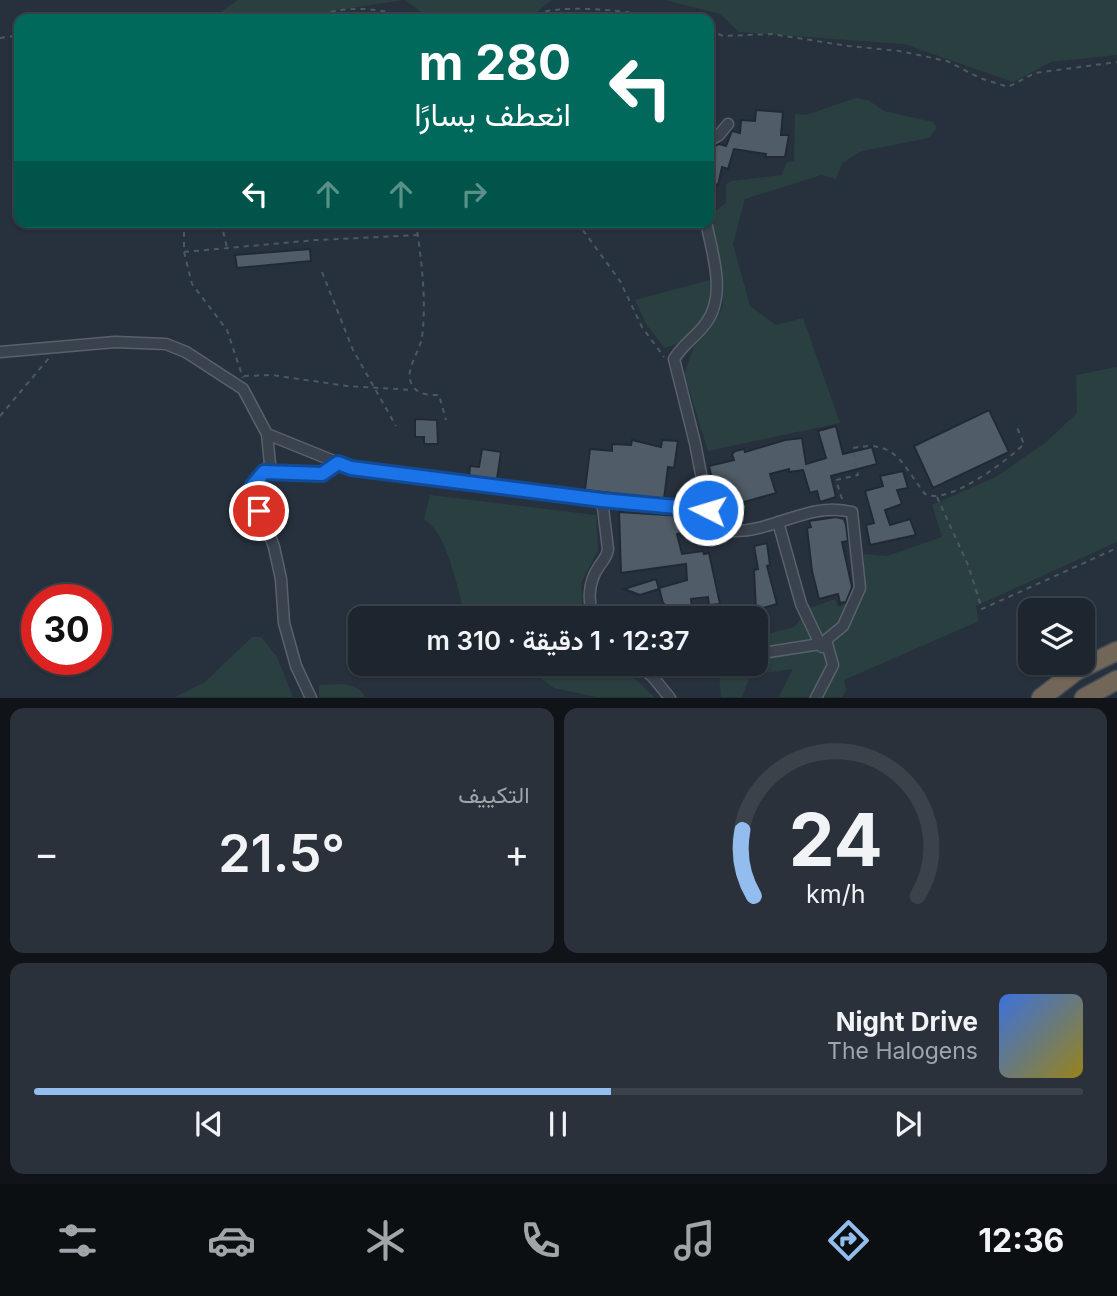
<!DOCTYPE html>
<html lang="ar">
<meta charset="utf-8">
<style>
:root{--surface:#1d252e;--page:#2a313a;--text:#f1f3f6;--muted:#a0a5aa;--line:#3b424a;--accent:#94bdef}
body{margin:0;font-family:Inter,Vazirmatn,sans-serif;background:var(--page);color:var(--text);direction:rtl;height:100vh;display:flex;flex-direction:column;font-size:26px;white-space:nowrap}
*{box-sizing:border-box;margin:0}
p{font-size:23px;color:var(--muted)}
.icon{flex:none;width:38px;height:38px;fill:none;stroke:currentColor;stroke-width:2;stroke-linecap:round;stroke-linejoin:round}
.map{position:relative;height:698px;overflow:hidden;direction:ltr}
.details{display:flex;flex-direction:column;gap:10px;padding:10px;background:#101419;flex:1}
.details>*{flex:none}
.hud{position:absolute;left:14px;top:14px;width:700px;height:214px;border-radius:14px;box-shadow:0 2px 5px #0004,0 0 0 2px var(--line);direction:rtl;background:#00695c;color:#fff;overflow:hidden}
.tools{position:absolute;left:1018px;top:598px;display:grid;gap:14px}
.tools a{display:grid;place-items:center;width:77px;height:77px;border-radius:14px;background:var(--surface);box-shadow:0 2px 5px #0004,0 0 0 2px var(--line);font-size:35px}
.speed{position:absolute;left:21px;top:584px;display:flex;gap:14px;font-size:35px;font-weight:700;text-align:center}
.speed>*{display:grid;place-content:center;width:91px;height:91px;border-radius:50%;background:var(--surface);box-shadow:0 2px 5px #0004,0 0 0 2px var(--line);line-height:1}
.speed .limit{border:10px solid #d22;background:#fff;color:#111}
.pin{position:absolute;display:grid;place-items:center;width:60px;height:60px;color:#fff;margin:-30px;border:4px solid #fff;border-radius:50%;box-shadow:0 2px 7px #0007}
.me{position:absolute;width:77px;margin:-38px;rotate:275deg;stroke-linejoin:round;filter:drop-shadow(0 0 5px #0008)}
.turn{display:flex;align-items:center;gap:24px;height:147px;padding:0 28px;font-size:32px}
.turn .icon{width:91px;height:91px;stroke-width:2.5}
.turn b{display:block;font-size:49px;line-height:60px}
.lanes{display:flex;align-items:center;height:66px;padding:0 28px;background:#0003;justify-content:center;gap:35px;direction:ltr}
.lanes .off{opacity:.35}
.big{font-size:52px;font-weight:600;line-height:1.1}
.details .widget{flex:1;display:flex;flex-direction:column;justify-content:center;gap:10px;min-width:0;padding:0 24px;border-radius:14px;background:var(--page)}
.details .dial{align-items:center;gap:0}
.dial svg{height:182px;overflow:visible;fill:none;stroke:var(--line);stroke-width:7;stroke-linecap:round;text-anchor:middle}
.dial text{fill:var(--text);stroke:none}
.song{display:flex;align-items:center;gap:21px}
.cover{width:84px;height:84px;border-radius:10px;background:linear-gradient(135deg,hsl(220 70% 55%),hsl(50 70% 35%))}
.played{height:7px;border-radius:4px;background:linear-gradient(90deg,var(--accent) 55%,var(--line) 55%)}
.keys{display:flex;justify-content:space-around;direction:ltr}
.heat{display:flex;justify-content:space-between;align-items:center;font-size:38px;direction:ltr}
.details .tiles{flex:1;display:grid;gap:10px;grid-template-columns:1fr 1fr}
.widget:last-child{grid-column:span 2}
.trip{position:absolute;left:348px;top:606px;width:420px;height:70px;border-radius:14px;background:var(--surface);box-shadow:0 2px 5px #0004,0 0 0 2px var(--line);font-weight:600;line-height:70px;text-align:center;direction:rtl}
.tabs{display:flex;height:112px;justify-content:space-around;align-items:center;background:#0c0f12;color:var(--muted)}
.tabs .icon{width:49px;height:49px}
.tabs .current{color:var(--accent)}
.tabs b{font-size:32px;color:var(--text)}
.map>svg:first-child{display:block}
.green{fill:#2a3f3f}
.building{fill:#505c67;stroke:#212a34;stroke-width:2}
.lines{fill:none;stroke-linecap:round;stroke-linejoin:round}
.street-casing{stroke:#58616b;stroke-width:13}
.highway-casing{stroke:#454e58;stroke-width:21}
.path{stroke:#495b5d;stroke-width:2;stroke-dasharray:5 5;stroke-linecap:butt}
.street{stroke:#3a434d;stroke-width:10}
.highway{stroke:#726658;stroke-width:18}
.route-casing{stroke:#114b97;stroke-width:18}
.route{stroke:#1a73e8;stroke-width:12}
</style>
<div class="map">
<svg width="1117" height="698" viewBox="0 0 1117 698">
<rect width="100%" height="100%" fill="#27313d"/>
<!-- green -->
<g class="green">
<polygon points="238,0 404,0 338,10 322,19 211,19"/>
<polygon points="405,0 552,0 541,8 531,19 431,19"/>
<polygon points="665,0 1117,0 1117,55 1051,62 1013,82 904,44 739,32 720,14"/>
<polygon points="856,98 868,100 884,111 933,122 937,128 929,138 862,151 842,163 836,179 821,175 745,199 733,244 750,306 776,325 803,318 840,423 708,451 684,374 694,347 711,328 723,306 723,282 709,216 726,203 726,185 731,181 782,175 786,163 794,161 795,114 806,115"/>
<path d="M710,280C711,311 697,340 665,348L646,324L635,300Z"/>
<polygon points="1117,367 1117,542 976,606 979,621 844,680 846,690 842,697 779,697 793,669 750,675 742,697 721,697 718,663 756,663 756,637 794,627 810,608 835,599 838,607 864,596 864,554 887,556 942,537 932,505 996,477 1045,443 1077,413 1076,375"/>
<path d="M430,495L596,515L598,550L581,583L583,618H466C457,590 449,535 424,519Z"/>
<polygon points="252,637 261,637 277,657 293,697 175,697 205,682"/>
<polygon points="478,663 619,663 654,697 596,697 554,688 531,671 481,672"/>
<path d="M319,685C337,685 356,680 365,697H319Z"/>
</g>
<!-- building -->
<g class="building">
<polygon points="756,110 783,112 781,135 789,135 785,157 765,157 766,154 734,149 728,169 722,167 718,185 709,183 709,159 713,147 719,144 726,146 732,131 740,133 741,120 755,121"/>
<polygon points="310,249 311,261 237,268 235,255"/>
<polygon points="989,410 1009,452 933,488 914,446"/>
<polygon points="415,419 437,420 438,444 424,444 424,437 415,437"/>
<polygon points="836,426 843,454 872,447 877,464 831,476 836,497 820,502 817,491 810,493 803,470 789,472 789,469 770,474 776,493 730,506 727,499 714,503 712,494 715,493 709,466 734,460 732,454 735,451 744,449 745,452 785,440 802,438 806,464 826,458 818,431"/>
<polygon points="632,440 661,447 662,440 678,441 674,468 668,467 664,499 585,490 590,449 612,451 612,444 631,445"/>
<polygon points="482,449 501,452 497,479 469,476 470,466 479,467"/>
<polygon points="903,471 908,488 897,490 902,504 885,510 890,525 910,519 916,535 870,545 866,525 874,523 865,491 883,486 880,476"/>
<polygon points="619,512 698,517 697,530 677,534 682,554 703,551 704,554 709,553 720,604 709,605 708,597 691,599 693,618 681,618 663,603 659,588 687,580 686,564 621,573"/>
<polygon points="836,517 844,519 846,525 848,541 842,542 852,587 846,602 840,603 838,594 819,599 812,571 807,528 811,527 809,521"/>
<polygon points="767,543 770,565 767,566 777,604 756,610 754,570 758,569 754,546"/>
<polygon points="656,579 659,589 640,595 624,589"/>
</g>
<g class="lines">
<!-- street casing -->
<g class="street-casing">
<g id="street">
<polyline points="709,141 719,135 728,124"/>
<path d="M706,222C712,253 727,294 706,323C697,336 683,344 674,359L695,443L708,510"/>
<path d="M0,352L115,342L166,344L186,352L243,389L267,434L351,468L623,503L715,511L733,531C774,532 810,501 852,512L860,588L843,626L826,640L833,665L816,698"/>
<polyline points="267,434 270,464 253,486 254,491 274,547 281,579 284,623 296,666 311,698"/>
<polyline points="264,472 322,474 338,462"/>
<polyline points="778,522 801,604 820,644"/>
<path d="M593,618C588,602 588,583 598,568C602,561 607,558 608,549L602,500"/>
<polyline points="756,654 820,644 822,647"/>
<polyline points="635,663 652,676 670,698"/>
</g>
</g>
<!-- highway casing -->
<g class="highway-casing">
<g id="highway">
<polyline points="1041,698 1076,671 1117,651"/>
<polyline points="1084,698 1117,680"/>
</g>
</g>
<!-- path -->
<g class="path">
<path d="M312,19C338,5 381,6 408,19"/>
<path d="M527,19C550,0 637,12 668,19"/>
<polyline points="709,30 723,36 772,34 848,46 899,51 947,61 980,78 1008,87 1035,73 1117,62"/>
<polyline points="0,38 19,35"/>
<polyline points="184,222 184,252 192,284 227,330 243,378"/>
<polyline points="221,222 227,248"/>
<path d="M416,222C421,259 427,299 422,337C420,352 405,368 411,383C416,395 429,395 439,395L446,420"/>
<polyline points="577,222 620,281 642,327 664,357"/>
<polyline points="184,252 316,240 418,235"/>
<polyline points="322,272 353,350 396,426"/>
<polyline points="244,376 272,375 347,386 413,390"/>
<polyline points="0,416 49,358"/>
<polyline points="937,497 968,565 982,609 1117,548"/>
<path d="M842,499L836,480L858,475L853,448C897,439 902,465 925,494C948,506 1008,460 1024,444L1016,425"/>
</g>
<!-- street -->
<use href="#street" class="street"/>
<!-- highway -->
<use href="#highway" class="highway"/>
</g>
<g class="lines">
<!-- route casing -->
<g class="route-casing">
<polyline id="route" points="259,511 253,485 264,472 322,474 338,463 351,468 602,500 708,510"/>
</g>
<!-- route -->
<use href="#route" class="route"/>
</g>
</svg>
<div class="tools">
<a><svg class="icon" aria-label="layers" viewBox="0 0 24 24"><path d="M12 4l9 5-9 5-9-5zM3 14l9 5 9-5"/></svg></a>
</div>
<div class="speed"><div class="limit">30</div></div>
<div class="pin" style="left:259px;top:511px;background:#d93025"><svg class="icon" aria-label="arrive" viewBox="0 0 24 24"><path d="M6 21V4h12l-3 4 3 4H6"/></svg></div>
<svg class="me" style="left:708px;top:510px" viewBox="-20 -20 40 40"><circle r="17" fill="#1a73e8" stroke="#fff" stroke-width="3"/><path d="M0-11L8 9 0 5-8 9z" fill="#fff"/></svg>
<div class="trip">12:37 · 1 دقيقة · 310 m</div>
<div class="hud">
<div class="turn"><svg class="icon" aria-label="left" viewBox="0 0 24 24"><path d="M17 20v-9H6M10 6l-5 5 5 5"/></svg><div><b>280 m</b>انعطف يسارًا</div></div>
<div class="lanes"><svg class="icon" aria-label="left" viewBox="0 0 24 24"><path d="M17 20v-9H6M10 6l-5 5 5 5"/></svg><svg class="icon off" aria-label="ahead" viewBox="0 0 24 24"><path d="M12 20V5M6 11l6-6 6 6"/></svg><svg class="icon off" aria-label="ahead" viewBox="0 0 24 24"><path d="M12 20V5M6 11l6-6 6 6"/></svg><svg class="icon off" aria-label="right" viewBox="0 0 24 24"><path d="M7 20v-9h11M14 6l5 5-5 5"/></svg></div>
</div>
</div>
<section class="details">
<div class="tiles">
<div class="widget dial"><svg viewBox="0 0 100 80">
<path d="M14 69A42 42 0 1 1 86 69"/>
<path d="M14 69A42 42 0 0 1 9 40" stroke="#94bdef"/>
<text x="50" y="56" font-size="32" font-weight="700">24</text>
<text x="50" y="72" font-size="11">km/h</text>
</svg></div>
<div class="widget"><p>التكييف</p>
<div class="heat"><a>−</a><b class="big">21.5°</b><a>+</a></div>
</div>
<div class="widget">
<div class="song"><i class="cover"></i><div><b>Night Drive</b><p>The Halogens</p></div></div>
<div class="played"></div>
<div class="keys"><svg class="icon" aria-label="previous" viewBox="0 0 24 24"><path d="M18 5L8 12l10 7zM5 5v14"/></svg><svg class="icon" aria-label="pause" viewBox="0 0 24 24"><path d="M8 5v14M16 5v14"/></svg><svg class="icon" aria-label="next" viewBox="0 0 24 24"><path d="M6 5l10 7-10 7zM19 5v14"/></svg></div>
</div>
</div>
</section>
<nav class="tabs">
<b>12:36</b>
<svg class="icon current" aria-label="directions" viewBox="0 0 24 24"><path d="M12 3l9 9-9 9-9-9zM9 14v-3h6M13 9l2 2-2 2"/></svg>
<svg class="icon" aria-label="music" viewBox="0 0 24 24"><path d="M9 18V5l10-2v13"/><circle cx="6" cy="18" r="3"/><circle cx="16" cy="16" r="3"/></svg>
<svg class="icon" aria-label="phone" viewBox="0 0 24 24"><path d="M5 4h4l2 5-3 2q2 4 5 5l2-3 5 2v4C11 20 4 13 5 4z"/></svg>
<svg class="icon" aria-label="climate" viewBox="0 0 24 24"><path d="M12 3v18M4 7l16 10M4 17L20 7"/></svg>
<svg class="icon" aria-label="car" viewBox="0 0 24 24"><path d="M5 17H2v-5l4-1 3-4h7l3 4 3 1v5h-3M9 17h6M6 11h13"/><circle cx="7" cy="17" r="2"/><circle cx="17" cy="17" r="2"/></svg>
<svg class="icon" aria-label="filters" viewBox="0 0 24 24"><path d="M4 7h16M4 17h16"/><circle cx="9" cy="7" r="2"/><circle cx="15" cy="17" r="2"/></svg>
</nav>
